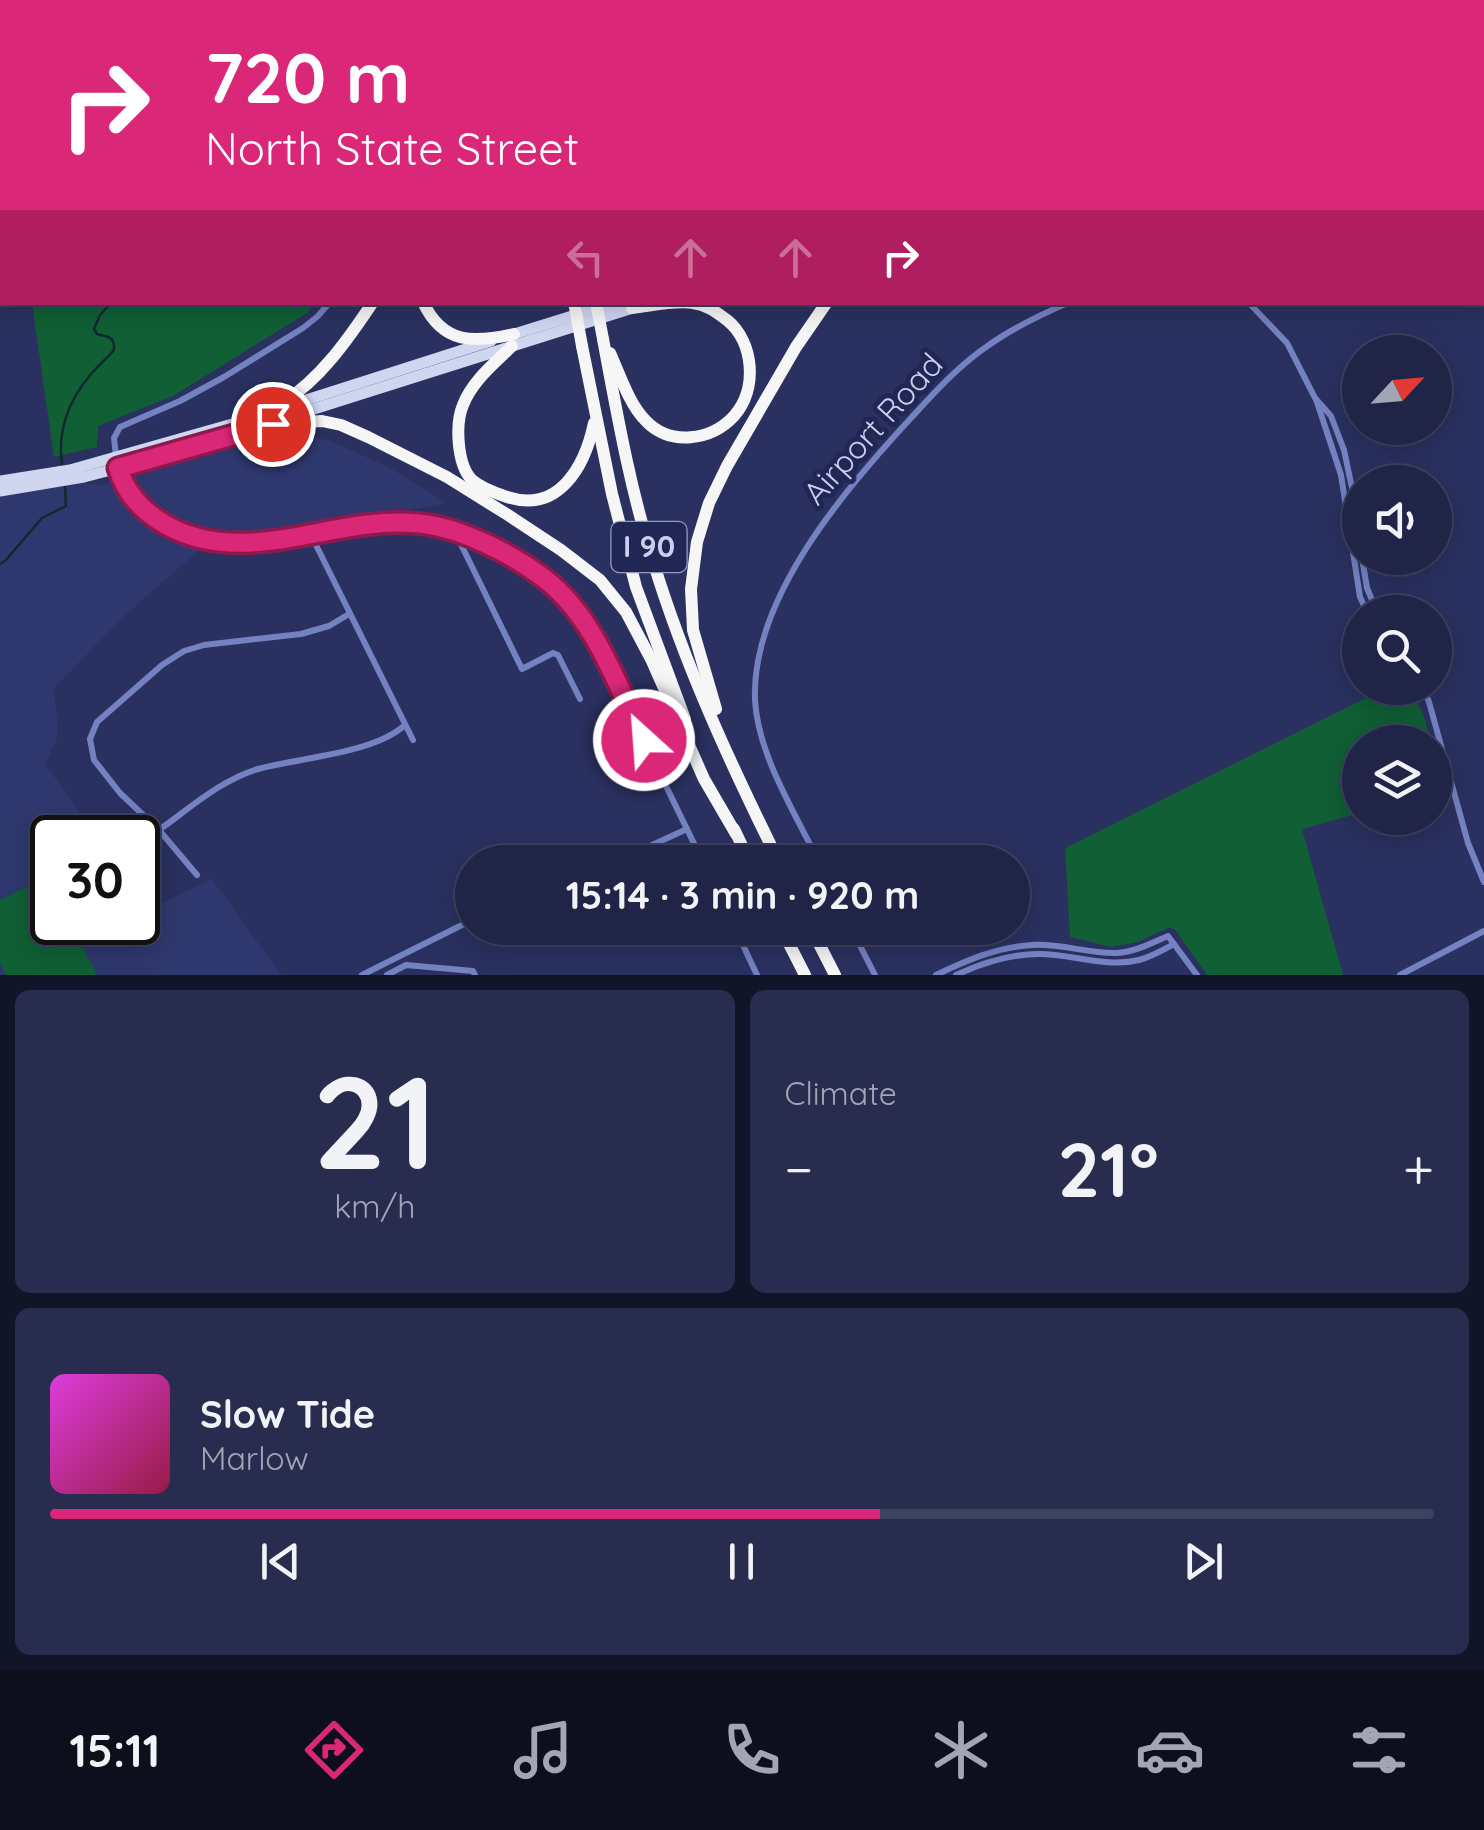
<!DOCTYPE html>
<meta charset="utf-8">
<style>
:root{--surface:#202548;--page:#282d4f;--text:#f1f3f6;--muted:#a2a5b4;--line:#3d4260;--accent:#db2777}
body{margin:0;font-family:Quicksand,sans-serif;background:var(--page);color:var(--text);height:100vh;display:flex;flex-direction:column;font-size:38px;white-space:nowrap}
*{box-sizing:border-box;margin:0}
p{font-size:32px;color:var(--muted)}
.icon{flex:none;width:55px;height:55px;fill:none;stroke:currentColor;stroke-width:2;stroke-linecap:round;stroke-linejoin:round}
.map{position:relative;height:975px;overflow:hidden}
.sheet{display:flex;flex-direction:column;gap:15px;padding:15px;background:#121428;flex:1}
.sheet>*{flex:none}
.hud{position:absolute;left:0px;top:0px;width:1485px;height:305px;box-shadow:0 5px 25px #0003,0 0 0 2px var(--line);background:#db2777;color:#fff;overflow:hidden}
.needle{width:65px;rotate:64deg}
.fabs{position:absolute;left:1342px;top:335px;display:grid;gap:20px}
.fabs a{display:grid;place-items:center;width:110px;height:110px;border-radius:50%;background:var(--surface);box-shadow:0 5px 25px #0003,0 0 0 2px var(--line);font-size:50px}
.speed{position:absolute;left:30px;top:815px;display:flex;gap:20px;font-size:50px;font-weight:700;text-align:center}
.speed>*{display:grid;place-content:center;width:130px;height:130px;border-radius:50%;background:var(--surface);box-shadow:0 5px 25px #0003,0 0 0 2px var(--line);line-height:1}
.speed .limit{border:5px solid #111;border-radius:15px;background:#fff;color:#111}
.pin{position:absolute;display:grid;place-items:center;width:85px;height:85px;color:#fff;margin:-42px;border:5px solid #fff;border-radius:50%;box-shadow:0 2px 10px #0007}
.me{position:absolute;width:110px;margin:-55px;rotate:334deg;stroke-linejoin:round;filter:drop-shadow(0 0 8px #0008)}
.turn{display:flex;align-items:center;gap:35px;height:210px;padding:0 40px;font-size:45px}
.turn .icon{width:130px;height:130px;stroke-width:2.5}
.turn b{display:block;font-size:70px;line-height:85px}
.lanes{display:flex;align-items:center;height:95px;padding:0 40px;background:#0003;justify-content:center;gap:50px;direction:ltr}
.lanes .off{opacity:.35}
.big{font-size:75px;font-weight:700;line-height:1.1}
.sheet .widget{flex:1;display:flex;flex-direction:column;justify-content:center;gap:15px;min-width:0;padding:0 35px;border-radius:15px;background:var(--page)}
.sheet .dial{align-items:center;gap:0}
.dial b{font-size:130px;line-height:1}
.song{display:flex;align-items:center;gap:30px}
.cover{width:120px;height:120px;border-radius:15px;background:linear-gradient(135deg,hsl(300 70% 55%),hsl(340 70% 35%))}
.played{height:10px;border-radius:5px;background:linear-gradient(90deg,var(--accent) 60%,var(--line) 60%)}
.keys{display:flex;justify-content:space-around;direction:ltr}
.heat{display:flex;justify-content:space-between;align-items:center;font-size:55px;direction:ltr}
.sheet .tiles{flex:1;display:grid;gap:15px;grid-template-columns:1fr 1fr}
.widget:last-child{grid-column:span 2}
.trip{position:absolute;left:455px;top:845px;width:575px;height:100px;border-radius:50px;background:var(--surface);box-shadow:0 5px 25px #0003,0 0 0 2px var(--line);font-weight:700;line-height:100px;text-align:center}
.tab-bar{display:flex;height:160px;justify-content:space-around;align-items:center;background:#0d0f1d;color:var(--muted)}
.tab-bar .icon{width:70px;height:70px}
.tab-bar .on{color:var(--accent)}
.tab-bar b{font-size:45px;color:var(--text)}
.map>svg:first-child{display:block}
.built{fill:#2f386e}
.green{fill:#105f35}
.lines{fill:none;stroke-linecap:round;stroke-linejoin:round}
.stream{stroke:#11292e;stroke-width:2.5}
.street{stroke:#7582c2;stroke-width:6}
.primary{stroke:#cfd6f0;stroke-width:11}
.highway{stroke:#f6f6f6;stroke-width:12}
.highway-bridge{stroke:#f6f6f6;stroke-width:12}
.route-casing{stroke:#8e194d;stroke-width:25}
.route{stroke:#db2777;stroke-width:18}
.labels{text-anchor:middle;stroke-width:10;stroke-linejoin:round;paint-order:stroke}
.shield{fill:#212755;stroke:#979dc0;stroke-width:2.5}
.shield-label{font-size:30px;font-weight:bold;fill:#c9d0ee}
.street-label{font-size:32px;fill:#c9d0ee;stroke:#212755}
</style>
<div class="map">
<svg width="1484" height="975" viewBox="0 0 1484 975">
<rect width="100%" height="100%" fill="#2a3160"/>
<!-- built -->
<g class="built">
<polygon points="567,0 1205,0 1207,2 571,2"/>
<polygon points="299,433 331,441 390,468 447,503 307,528 221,536 198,551 124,616 53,689 57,716 57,738 45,764 98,837 52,838 52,922 138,922 138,892 150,909 212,879 281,975 0,975 0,496 85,483 103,485 246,443"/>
</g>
<!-- green -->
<g class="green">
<polygon points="0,0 280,0 282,2 2,2 2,244 0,239"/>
<polygon points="32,303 315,303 307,313 173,396 98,426 97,447 54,457"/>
<polygon points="1386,688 1411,688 1424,717 1431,742 1360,742 1360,813 1302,829 1343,975 1207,975 1176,931 1170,927 1138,942 1111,947 1070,937 1065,848"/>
<polygon points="41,880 52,885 52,922 75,923 81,935 78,938 97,975 6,975 0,963 0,900"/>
</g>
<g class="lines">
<!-- stream -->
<g class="stream">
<polyline points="0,147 2,151"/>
<path d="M62,464C57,430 69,400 91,374C99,365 107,358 114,350C115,336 108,337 97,334L94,329L100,315L112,302"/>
<polyline points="0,564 5,561 42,518 66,506 65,487"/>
</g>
<!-- street -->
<g class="street">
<polyline points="423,0 424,2"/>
<polyline points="836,0 837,2"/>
<polyline points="1114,0 1116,2"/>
<polyline points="1392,0 1395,2"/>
<polyline points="1424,0 1424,2"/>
<polyline points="1459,2 1465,0"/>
<polyline points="1478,2 1481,0"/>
<polyline points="1248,302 1287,343 1315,398 1331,416 1344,450 1360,526"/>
<polyline points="1316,399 1341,475 1360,597 1367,612"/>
<polyline points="116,457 114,438 120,427 180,401 224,377 303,328 318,316 330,302"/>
<path d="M118,470C127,495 144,513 167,526C250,570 337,512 424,524C445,526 463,534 482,543C534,568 558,587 592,634L703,862"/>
<polyline points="455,532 522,669 553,653 558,655 580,699"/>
<polyline points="311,535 413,740"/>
<polyline points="1362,558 1367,588 1377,612"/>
<polyline points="1423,688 1429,702 1468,843 1484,882"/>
<path d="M159,830C190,808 221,780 258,769C301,757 373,754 405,725"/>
<polyline points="615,862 687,829"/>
<path d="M819,862C795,813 758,755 755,700C751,598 846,488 911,418C935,392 959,365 989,345C1014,327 1042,314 1070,302"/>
<polyline points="197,875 159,830 120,793 94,760 90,739 97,722 162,665 184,651 204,645 301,634 329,626 349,614"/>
<polyline points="735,928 757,975"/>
<polyline points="851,928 875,975"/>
<polyline points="362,975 472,920"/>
<polyline points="387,975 406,965 473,971 475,975"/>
<path d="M936,975C967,960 997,947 1032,945C1060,943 1089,954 1117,953C1135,952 1152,943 1168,936L1197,975"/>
<path d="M956,975C982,963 1010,954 1039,954C1072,954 1106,968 1139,960C1151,957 1163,950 1174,944"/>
<polyline points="1400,975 1484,931"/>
</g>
<!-- primary -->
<g class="primary">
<polyline points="1482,26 1484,25"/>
<polyline points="1482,34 1484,34"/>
<polyline points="508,336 617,302"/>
<polyline points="275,410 491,341"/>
<polyline points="0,481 70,470 243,421"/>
<polyline points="0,491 84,477 172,454 639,306"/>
</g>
<!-- highway -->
<g class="highway">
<polyline points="519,0 519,2"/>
<polyline points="538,0 538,2"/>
<polyline points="552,0 553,2"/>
<polyline points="501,2 501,0"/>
<path d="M423,302C443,345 475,343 514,334"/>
<path d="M603,339C617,414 630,488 653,561C685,666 731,765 779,862"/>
<path d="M512,346C494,364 472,381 463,405C455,424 457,465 472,480C481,488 495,493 507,497C559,514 585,466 594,423"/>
<polyline points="582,346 612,494 636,587 685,719"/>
<path d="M610,353C620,375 629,404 646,421C670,446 711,441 734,416C758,389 754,342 727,320C716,312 707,305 693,303C674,300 651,306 632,308"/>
<path d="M238,422C253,416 269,411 282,403C320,380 349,338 373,302"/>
<polyline points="273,424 322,421 341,425 368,437 447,477 508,515 561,550 600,580 626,612 652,661 704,779 736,834"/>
<polyline points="716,709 693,630 691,589 697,542 709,503 727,466 796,347 827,302"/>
<polyline points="734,829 750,862"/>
<polyline points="781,928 805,975"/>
<polyline points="811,928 835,975"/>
</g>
<!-- highway-bridge -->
<g class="highway-bridge">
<polyline points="574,302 582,346"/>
<polyline points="596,302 603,339"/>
</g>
</g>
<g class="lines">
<!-- route casing -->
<g class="route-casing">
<path id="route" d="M273,424L118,468C126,494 142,511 166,525C245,569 330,517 413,523C456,525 511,553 545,579C595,618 617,685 644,740"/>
</g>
<!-- route -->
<use href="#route" class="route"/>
</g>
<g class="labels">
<!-- shield labels -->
<rect class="shield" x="611.5" y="522" width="75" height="50" rx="8"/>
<g class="shield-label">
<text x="649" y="557">I 90</text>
</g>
<!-- street labels -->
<g class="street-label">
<text transform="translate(873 429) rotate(-48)" y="11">Airport Road</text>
</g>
</g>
</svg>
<div class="fabs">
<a><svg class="needle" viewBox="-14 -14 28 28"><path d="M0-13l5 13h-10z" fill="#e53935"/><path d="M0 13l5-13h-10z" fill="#a2a5b4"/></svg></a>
<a><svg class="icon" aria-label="sound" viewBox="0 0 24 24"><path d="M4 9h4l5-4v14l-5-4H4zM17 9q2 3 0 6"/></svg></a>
<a><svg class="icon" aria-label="search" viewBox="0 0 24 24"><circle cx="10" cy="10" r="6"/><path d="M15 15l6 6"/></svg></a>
<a><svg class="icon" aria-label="layers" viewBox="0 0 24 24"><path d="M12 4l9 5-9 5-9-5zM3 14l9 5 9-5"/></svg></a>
</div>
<div class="speed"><div class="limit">30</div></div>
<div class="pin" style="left:273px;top:424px;background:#d93025"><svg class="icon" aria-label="arrive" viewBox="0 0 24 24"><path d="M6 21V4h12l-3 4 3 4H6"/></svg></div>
<svg class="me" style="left:644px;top:740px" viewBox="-20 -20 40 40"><circle r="17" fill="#db2777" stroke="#fff" stroke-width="3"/><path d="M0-11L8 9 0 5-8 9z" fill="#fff"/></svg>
<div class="trip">15:14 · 3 min · 920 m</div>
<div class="hud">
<div class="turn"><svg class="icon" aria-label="right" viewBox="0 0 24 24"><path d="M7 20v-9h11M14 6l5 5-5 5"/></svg><div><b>720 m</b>North State Street</div></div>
<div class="lanes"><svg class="icon off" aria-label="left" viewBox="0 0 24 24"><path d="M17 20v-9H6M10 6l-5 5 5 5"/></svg><svg class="icon off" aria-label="ahead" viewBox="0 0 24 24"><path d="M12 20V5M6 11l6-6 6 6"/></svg><svg class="icon off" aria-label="ahead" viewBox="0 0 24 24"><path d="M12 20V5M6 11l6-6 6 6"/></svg><svg class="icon" aria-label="right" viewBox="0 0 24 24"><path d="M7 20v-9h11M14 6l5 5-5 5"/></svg></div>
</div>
</div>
<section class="sheet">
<div class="tiles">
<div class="widget dial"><b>21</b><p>km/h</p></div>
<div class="widget"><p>Climate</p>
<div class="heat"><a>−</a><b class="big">21°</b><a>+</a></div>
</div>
<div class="widget">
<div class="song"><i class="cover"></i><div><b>Slow Tide</b><p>Marlow</p></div></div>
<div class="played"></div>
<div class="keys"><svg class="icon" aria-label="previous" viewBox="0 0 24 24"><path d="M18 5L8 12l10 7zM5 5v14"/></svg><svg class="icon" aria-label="pause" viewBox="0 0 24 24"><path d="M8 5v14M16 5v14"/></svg><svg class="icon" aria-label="next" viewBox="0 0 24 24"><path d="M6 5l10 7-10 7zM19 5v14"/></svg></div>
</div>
</div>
</section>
<nav class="tab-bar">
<b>15:11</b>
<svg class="icon on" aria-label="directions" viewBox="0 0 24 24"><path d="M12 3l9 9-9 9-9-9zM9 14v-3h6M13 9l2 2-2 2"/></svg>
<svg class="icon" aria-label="music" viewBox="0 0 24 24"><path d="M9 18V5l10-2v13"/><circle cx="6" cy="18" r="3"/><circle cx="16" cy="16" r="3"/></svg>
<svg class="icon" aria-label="phone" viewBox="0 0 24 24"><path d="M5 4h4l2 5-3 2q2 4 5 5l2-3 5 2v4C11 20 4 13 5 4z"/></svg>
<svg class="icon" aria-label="climate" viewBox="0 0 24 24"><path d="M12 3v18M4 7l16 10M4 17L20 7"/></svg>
<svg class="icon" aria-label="car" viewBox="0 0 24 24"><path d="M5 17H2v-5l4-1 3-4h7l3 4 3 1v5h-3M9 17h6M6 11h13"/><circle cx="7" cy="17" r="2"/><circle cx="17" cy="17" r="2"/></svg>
<svg class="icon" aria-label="filters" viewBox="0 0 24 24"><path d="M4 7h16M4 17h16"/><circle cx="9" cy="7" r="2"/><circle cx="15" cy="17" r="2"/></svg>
</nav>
